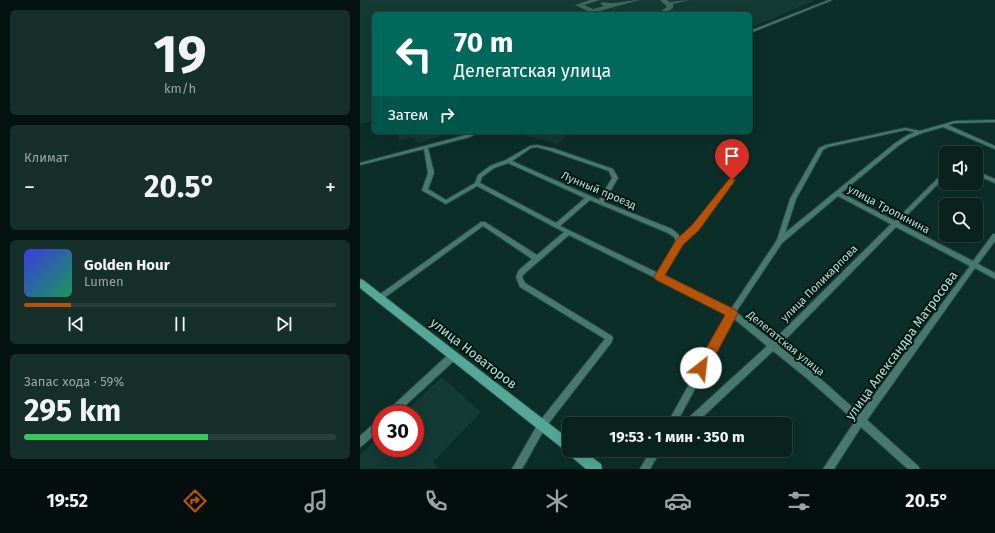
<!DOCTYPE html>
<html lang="ru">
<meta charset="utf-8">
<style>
:root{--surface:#09221e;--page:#172f2b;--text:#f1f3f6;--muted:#99a4a4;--line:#293f3c;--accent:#b45309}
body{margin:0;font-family:"Fira Sans",sans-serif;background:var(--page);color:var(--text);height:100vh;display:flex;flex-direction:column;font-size:15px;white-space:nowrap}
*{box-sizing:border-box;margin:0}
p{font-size:13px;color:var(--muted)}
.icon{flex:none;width:22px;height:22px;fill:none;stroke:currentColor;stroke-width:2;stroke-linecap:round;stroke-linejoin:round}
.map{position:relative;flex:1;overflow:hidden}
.side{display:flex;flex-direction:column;gap:10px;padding:10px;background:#051310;width:360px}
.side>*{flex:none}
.top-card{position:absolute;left:12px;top:12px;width:380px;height:122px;border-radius:6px;box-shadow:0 4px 16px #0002,0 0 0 1px var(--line);background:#00695c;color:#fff;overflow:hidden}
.tools{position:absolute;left:579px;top:146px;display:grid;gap:8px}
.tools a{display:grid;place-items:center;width:44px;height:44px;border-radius:6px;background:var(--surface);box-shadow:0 4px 16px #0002,0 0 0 1px var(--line);font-size:20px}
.speed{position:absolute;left:12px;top:405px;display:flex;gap:8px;font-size:20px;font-weight:700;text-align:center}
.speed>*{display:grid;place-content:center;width:52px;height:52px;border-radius:50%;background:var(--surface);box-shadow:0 4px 16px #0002,0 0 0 1px var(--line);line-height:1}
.speed .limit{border:6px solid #d22;background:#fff;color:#111}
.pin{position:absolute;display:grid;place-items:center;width:34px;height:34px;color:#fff;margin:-41px -17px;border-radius:50% 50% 50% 0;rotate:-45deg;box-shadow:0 0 4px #0007}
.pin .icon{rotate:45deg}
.me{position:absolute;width:44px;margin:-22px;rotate:29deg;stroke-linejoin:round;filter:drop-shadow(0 0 3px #0008)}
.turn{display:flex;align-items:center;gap:14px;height:84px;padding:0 16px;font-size:18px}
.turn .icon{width:52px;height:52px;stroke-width:2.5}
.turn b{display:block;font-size:28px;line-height:34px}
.then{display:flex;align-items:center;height:38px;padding:0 16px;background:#0003;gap:8px;font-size:15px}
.big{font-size:30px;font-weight:700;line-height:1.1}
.side .tile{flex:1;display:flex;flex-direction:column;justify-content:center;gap:6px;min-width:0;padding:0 14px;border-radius:6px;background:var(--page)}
.side .dial{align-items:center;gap:0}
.dial b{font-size:52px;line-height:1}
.song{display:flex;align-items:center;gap:12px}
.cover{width:48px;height:48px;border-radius:6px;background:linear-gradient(135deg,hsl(240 70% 55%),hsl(150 70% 35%))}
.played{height:4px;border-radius:2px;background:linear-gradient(90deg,var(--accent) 15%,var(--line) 15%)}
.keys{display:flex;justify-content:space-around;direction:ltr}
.heat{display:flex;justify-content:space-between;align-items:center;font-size:22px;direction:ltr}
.charge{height:6px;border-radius:3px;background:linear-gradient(90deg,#34c759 59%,var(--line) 0)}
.trip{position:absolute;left:202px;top:417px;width:230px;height:40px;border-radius:6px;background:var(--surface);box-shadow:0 4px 16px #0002,0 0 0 1px var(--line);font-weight:700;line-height:40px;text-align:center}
.tab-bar{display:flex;height:64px;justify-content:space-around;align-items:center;background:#040e0c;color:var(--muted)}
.tab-bar .icon{width:28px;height:28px}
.tab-bar .active{color:var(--accent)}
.tab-bar b{font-size:18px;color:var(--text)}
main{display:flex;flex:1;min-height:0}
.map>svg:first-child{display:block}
.built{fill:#133a33}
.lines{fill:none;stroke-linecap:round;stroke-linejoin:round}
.taxiway{fill:#40665e;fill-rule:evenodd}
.street-casing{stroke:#264a44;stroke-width:2}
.secondary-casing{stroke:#264a44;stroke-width:2}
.street{fill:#48796f;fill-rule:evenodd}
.secondary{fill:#55a897;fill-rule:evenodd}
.route{fill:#b45309;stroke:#753606}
.labels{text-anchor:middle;stroke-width:4;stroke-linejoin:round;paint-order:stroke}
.street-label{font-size:11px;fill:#b1e0d5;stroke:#011510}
.near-street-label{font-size:13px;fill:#b1e0d5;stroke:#011510}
</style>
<main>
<section class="side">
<div class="tile dial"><b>19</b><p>km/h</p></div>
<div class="tile"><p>Климат</p>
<div class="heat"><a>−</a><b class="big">20.5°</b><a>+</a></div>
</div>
<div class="tile">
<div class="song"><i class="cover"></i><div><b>Golden Hour</b><p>Lumen</p></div></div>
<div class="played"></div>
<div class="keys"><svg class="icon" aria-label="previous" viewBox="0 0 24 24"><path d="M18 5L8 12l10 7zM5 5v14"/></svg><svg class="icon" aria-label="pause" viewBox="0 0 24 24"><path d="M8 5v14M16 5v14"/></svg><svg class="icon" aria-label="next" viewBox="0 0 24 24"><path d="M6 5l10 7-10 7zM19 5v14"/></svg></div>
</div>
<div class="tile"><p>Запас хода · 59%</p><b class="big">295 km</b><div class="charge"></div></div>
</section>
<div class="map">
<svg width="635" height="469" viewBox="0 0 635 469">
<rect width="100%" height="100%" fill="#0c2e28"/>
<!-- built -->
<g class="built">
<polygon points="0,0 456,0 390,28 390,14 14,14 14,121 0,124"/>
<polygon points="37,132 94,132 59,143 51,137 38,141"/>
<polygon points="153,132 209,132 198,144"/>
<polygon points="82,377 121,412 73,462 79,469 0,469 0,455 21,435 21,448 55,448 55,414 43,414"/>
</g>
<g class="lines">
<!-- taxiway -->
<g class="taxiway">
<path d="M230,0H240L224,5L233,9L244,6L240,4L243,2C256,5 267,0 280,0L232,13L215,5Z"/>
<polygon points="300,0 307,0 309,2 330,0 313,4 313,8 304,14 296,14 307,7"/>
<polygon points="190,11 199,13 200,14 181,14"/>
</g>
<!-- street casing -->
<g class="street-casing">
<g id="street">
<polygon points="469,0 472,0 390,33 390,31"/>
<path d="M635,120V122L595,123L588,125L635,146V149L583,127L562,133L550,138L538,146L481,193L535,221L584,172L586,171V176L539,223L613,261L633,234H635V241L618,264L635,273V279L615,268L507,420L558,466L560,469H548L501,427L474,469H463L495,421L449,380L413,351L335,424H324L325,421L407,346L373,318L316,424H307L368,314L209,235L164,274L162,277L165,283L252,336L253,338L251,343L185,428L162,469H152L179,422L245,339L160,287L156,277L159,270L172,259L123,226L20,301L18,302L16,301L15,299L16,297L121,222H125L177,255L204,232L117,186L86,204L63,191L62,190L68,173L64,149L0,165V163L106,135L113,132H119L110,137L68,148L74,173L68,189L86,200L115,183L118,175L130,166L146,160L170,146L177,145L195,149L253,169L258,178L244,202L312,229L318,234L320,238L333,226L370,179H374L375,180L374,181L337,228L321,244L303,276L371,309L417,240L430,199L459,148L466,145L545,128L560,131L595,121ZM545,130L555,132L546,136L534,144L425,233L436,199L463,150L468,147ZM177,147L191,151L249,171L252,178L239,200L152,161L171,148ZM148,163L225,198L196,223L120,183L122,177L134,168ZM478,196L531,224L413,341L376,312L422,243ZM230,200L308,233L314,237L316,242L298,273L200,226ZM536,227L610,266L500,414L455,374L419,346Z"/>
<polygon points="616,171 635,179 635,183 616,175"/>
<polygon points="93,352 96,353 97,356 96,359 36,414 26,414 27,411 90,353"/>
<polygon points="21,419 21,429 3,445 0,447 0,436 18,420"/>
<polygon points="291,450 301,450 290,469 280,469"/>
</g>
</g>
<!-- secondary casing -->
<g class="secondary-casing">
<polygon id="secondary" points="0,279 3,280 209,439 209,450 222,450 241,464 242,469 226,469 208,454 207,452 0,288"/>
</g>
<!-- street -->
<use href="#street" class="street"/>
<!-- secondary -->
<use href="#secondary" class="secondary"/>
</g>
<!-- route -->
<polygon class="route" points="372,178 374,179 374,182 339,230 323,245 305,275 376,310 378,313 346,373 341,374 337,373 335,368 365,315 296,280 294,277 316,240 332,225 369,179"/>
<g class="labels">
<!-- street labels -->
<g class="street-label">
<text transform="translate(239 190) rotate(23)" y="4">Лунный проезд</text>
<text transform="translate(529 209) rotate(28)" y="4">улица Тропинина</text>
<text transform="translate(459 283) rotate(-45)" y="4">улица Поликарпова</text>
<text transform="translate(426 343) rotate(39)" y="4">Делегатская улица</text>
</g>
<!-- near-street labels -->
<g class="near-street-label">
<text transform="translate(541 345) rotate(-54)" y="5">улица Александра Матросова</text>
<text transform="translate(114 353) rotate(38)" y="5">улица Новаторов</text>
</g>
</g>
</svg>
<div class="tools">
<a><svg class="icon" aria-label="sound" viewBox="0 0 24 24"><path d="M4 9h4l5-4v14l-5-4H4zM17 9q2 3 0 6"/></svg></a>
<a><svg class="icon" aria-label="search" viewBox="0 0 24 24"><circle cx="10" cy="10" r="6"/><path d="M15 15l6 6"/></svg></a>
</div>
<div class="speed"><div class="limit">30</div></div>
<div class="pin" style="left:372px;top:180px;background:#d93025"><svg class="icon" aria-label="arrive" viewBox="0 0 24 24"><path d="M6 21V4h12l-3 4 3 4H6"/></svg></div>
<svg class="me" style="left:341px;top:368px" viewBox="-20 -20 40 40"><circle r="19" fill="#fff"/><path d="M0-13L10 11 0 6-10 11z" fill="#b45309"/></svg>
<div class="trip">19:53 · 1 мин · 350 m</div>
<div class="top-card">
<div class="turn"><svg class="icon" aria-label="left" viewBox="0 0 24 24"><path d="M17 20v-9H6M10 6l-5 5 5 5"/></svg><div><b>70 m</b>Делегатская улица</div></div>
<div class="then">Затем<svg class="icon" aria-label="right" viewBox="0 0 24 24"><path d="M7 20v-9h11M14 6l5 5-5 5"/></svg></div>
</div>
</div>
</main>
<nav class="tab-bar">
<b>19:52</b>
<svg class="icon active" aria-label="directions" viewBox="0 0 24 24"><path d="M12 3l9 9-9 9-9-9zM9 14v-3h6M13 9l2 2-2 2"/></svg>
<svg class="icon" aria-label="music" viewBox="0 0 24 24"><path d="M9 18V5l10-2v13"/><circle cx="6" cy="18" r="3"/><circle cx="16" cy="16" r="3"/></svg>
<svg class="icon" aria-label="phone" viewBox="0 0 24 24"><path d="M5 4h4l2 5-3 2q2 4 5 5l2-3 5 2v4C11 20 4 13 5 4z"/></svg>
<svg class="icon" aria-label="climate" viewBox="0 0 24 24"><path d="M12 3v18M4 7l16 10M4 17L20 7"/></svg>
<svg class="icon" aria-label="car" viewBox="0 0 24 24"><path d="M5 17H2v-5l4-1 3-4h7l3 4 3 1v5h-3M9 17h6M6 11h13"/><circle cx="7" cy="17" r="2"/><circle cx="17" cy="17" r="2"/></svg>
<svg class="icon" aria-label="filters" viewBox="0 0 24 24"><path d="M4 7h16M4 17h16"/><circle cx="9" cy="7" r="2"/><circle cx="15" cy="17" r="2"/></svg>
<b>20.5°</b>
</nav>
